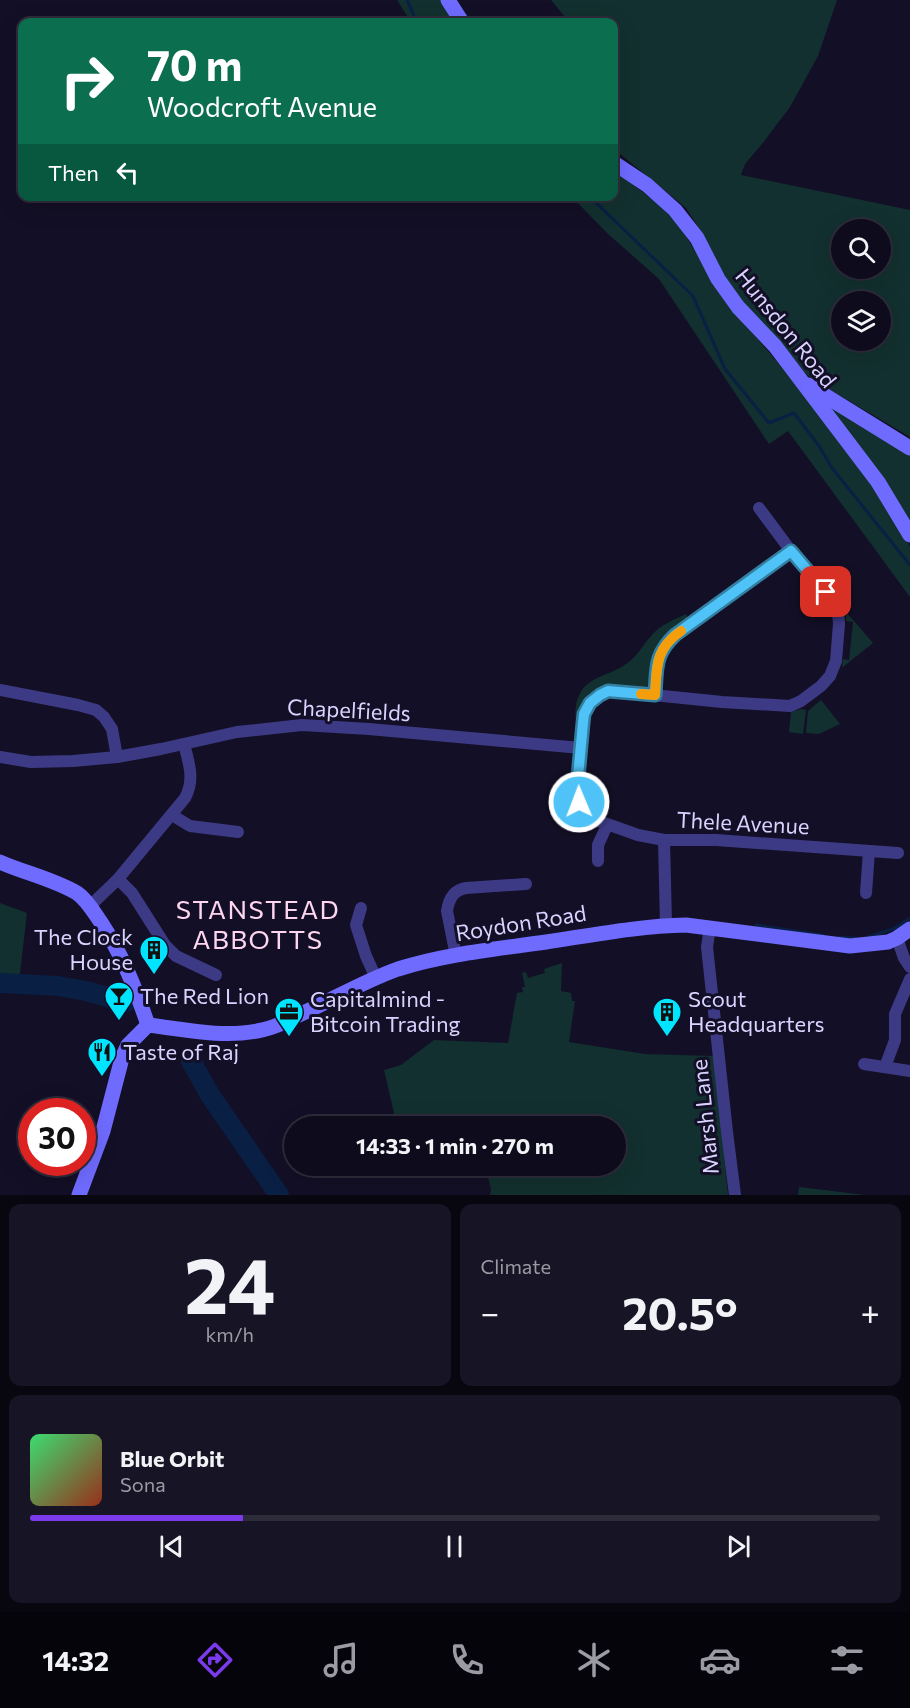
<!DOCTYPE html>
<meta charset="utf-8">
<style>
:root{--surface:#0e0b1c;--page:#171425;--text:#f1f3f6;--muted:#9b9ba3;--line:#2e2b3b;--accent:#7c3aed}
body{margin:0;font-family:Commissioner,sans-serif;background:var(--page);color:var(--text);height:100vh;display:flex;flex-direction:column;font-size:22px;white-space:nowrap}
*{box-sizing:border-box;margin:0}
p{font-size:20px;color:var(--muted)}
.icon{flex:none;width:33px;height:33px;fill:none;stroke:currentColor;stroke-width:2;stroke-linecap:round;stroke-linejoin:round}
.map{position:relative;height:1195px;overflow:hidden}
.side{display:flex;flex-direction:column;gap:9px;padding:9px;background:#08060f;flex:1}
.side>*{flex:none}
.hud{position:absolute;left:18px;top:18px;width:600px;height:183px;border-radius:12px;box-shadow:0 6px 24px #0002,0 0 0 2px var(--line);background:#0b6e4f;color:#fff;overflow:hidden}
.tools{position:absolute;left:831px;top:219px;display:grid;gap:12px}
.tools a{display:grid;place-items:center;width:60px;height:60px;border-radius:50%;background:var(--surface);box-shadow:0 6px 24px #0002,0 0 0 2px var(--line);font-size:30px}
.speed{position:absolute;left:18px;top:1098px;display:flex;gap:12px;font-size:30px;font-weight:700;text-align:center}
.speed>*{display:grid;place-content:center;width:78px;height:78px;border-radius:50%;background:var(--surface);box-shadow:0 6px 24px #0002,0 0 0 2px var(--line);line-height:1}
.speed .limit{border:9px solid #d22;background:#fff;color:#111}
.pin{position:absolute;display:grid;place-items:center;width:51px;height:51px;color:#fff;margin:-26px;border-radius:12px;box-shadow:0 3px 9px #0006}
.me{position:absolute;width:66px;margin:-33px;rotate:359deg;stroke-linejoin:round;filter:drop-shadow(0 0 4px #0008)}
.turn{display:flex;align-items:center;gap:21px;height:126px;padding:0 30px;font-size:27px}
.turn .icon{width:78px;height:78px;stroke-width:2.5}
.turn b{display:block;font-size:42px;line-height:51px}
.then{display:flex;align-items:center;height:57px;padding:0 30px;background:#0003;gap:12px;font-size:22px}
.big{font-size:45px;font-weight:700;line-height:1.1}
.side .card{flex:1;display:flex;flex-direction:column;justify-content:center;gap:9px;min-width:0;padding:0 21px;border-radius:12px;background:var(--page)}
.side .dial{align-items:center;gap:0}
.dial b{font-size:78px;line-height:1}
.song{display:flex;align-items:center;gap:18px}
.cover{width:72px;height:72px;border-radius:9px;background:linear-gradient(135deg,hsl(140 70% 55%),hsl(10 70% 35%))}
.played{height:6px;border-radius:3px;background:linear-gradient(90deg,var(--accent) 25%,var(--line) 25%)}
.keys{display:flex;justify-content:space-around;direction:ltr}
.heat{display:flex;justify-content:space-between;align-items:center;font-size:33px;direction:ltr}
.side .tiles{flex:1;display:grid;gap:9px;grid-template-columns:1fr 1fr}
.card:last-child{grid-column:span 2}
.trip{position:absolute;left:284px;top:1116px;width:342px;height:60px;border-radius:30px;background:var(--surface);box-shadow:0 6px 24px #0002,0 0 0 2px var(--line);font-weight:700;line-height:60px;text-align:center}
.tab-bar{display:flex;height:96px;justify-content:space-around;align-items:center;background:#06040b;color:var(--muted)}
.tab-bar .icon{width:42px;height:42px}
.tab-bar .selected{color:var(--accent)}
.tab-bar b{font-size:27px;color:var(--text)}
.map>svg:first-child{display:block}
.green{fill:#12302f;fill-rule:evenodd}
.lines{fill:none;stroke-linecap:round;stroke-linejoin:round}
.stream{stroke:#0a1f44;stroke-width:3}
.river{stroke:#0a1f44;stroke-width:20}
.street{stroke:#3d3a85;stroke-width:12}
.secondary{stroke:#6f6bff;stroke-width:15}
.route-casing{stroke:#337fa1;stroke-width:15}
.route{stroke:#4fc3f7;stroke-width:10}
.slow{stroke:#f59e0b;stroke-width:10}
.labels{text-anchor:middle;stroke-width:6;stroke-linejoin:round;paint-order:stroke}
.street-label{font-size:22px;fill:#d9d4ff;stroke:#130f26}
.poi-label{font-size:22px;fill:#d9d4ff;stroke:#130f26;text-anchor:start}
.quarter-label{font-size:26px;letter-spacing:1.5px;fill:#ffd6f0;stroke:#130f26}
</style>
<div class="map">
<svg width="910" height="1195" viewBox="0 0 910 1195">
<rect width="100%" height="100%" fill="#130f26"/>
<!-- green -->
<g class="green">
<polygon points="397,0 442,0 453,22 411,22"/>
<path d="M551,0H837L818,56L790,107L762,144L745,164L741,175L910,210V437L812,379L797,366L730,288L700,230L686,208L614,149V22H569ZM842,230H880V268H842ZM842,302H880V340H842Z"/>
<polygon points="614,170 658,204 679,225 729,305 806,396 876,489 902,530 910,547 910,597 788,431 769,444 659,279 607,233 572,197 614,196"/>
<polygon points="822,397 910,454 910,524"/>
<polygon points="846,613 847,613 873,643 843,667 842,666 843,659 849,660 853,622 846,621"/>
<path d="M686,614L689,620L674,630L648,686L645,688L609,687L579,727L577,725C574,714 575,700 582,690C592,676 613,674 626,664C637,657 642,646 651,636C660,625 673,620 686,614Z"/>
<polygon points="821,700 840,724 819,734 806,733 808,711"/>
<polygon points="801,709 806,710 803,734 789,732 791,712"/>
<polygon points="0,903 27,913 20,973 0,992"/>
<polygon points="562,963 561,991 571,993 572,1001 575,1001 569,1042 645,1054 714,1056 728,1195 490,1195 491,1189 485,1166 615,1166 615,1126 465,1126 455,1118 435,1114 426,1118 421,1126 397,1126 384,1070 401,1065 434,1040 508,1043 517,993 523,992 522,987 525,987 522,973 526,972 528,978 545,973 544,969"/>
<polygon points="799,1187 865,1195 798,1195"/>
</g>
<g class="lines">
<!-- stream -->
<g class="stream">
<polyline points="407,0 417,22"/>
<polyline points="589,196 693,296 725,369 769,423 794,413 819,446 832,468 910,565"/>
<polyline points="756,925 823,935"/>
<polyline points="839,937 856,938"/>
<polyline points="868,937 893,929 910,918"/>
</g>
<!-- river -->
<g class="river">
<polyline points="0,983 58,986 86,991 126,1002"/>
<polyline points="191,1061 210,1095 279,1195"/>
</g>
<!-- street -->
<g class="street">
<polyline points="759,508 791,551 826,592 838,611 839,624 836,661 830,676 821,686 801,701 790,706 722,702 614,691 604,692 595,699 584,714 578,795 579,802 584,809 593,819 638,835 664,840 716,840 898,853"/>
<polyline points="0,690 78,705 96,710 104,717 112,729 117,757"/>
<path d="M655,695C657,669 654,655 674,635L791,551"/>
<polyline points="0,757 31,762 73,761 117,757 161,749 237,732 302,725 369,729 581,748"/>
<polyline points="172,815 190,826 238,832"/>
<polyline points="664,840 666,925"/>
<polyline points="598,861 598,845 607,825"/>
<polyline points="118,879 132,893 165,945 176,956 216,975"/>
<polyline points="866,893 869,851"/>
<path d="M90,906L118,879L185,798C195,780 189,763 184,744"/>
<polyline points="361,908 356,925 366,956 376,978"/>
<polyline points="710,927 707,947 727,1132 735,1195"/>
<polyline points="897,938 904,958 910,967"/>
<path d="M456,956L447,911C449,898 454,890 466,888L526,884"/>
<polyline points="864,1064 910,1071"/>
<polyline points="885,1067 895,1040 895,1014 910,979"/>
</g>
<!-- secondary -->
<g class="secondary">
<polyline points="448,0 462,22"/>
<polyline points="614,163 647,185 675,210 697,238 718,279 738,307 775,346 878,482 910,535"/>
<polyline points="808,385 910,448"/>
<path d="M0,862C25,873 53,879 77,893C87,900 93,911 100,921C122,954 135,987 148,1025"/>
<path d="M148,1025C183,1029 221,1038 257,1031C271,1029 286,1022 299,1015C332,1000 364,981 398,969C445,954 497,949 546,942C593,935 639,926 686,925L850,946L888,942L897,938L910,929"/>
<polyline points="79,1195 103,1131 122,1058 128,1045 148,1025"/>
</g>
</g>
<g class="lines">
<!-- route casing -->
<g class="route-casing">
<path id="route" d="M579,802L577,788L583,723L584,714L590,703L600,695L608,691L655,695C657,668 654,655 675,635L791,551L826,592"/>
</g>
<!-- route -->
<use href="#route" class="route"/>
<!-- slow -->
<path class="slow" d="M641,694L655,695C657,666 655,649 681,631"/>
</g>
<!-- icons -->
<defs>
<g id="building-pin" transform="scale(1.5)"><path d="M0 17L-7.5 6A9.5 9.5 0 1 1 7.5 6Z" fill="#00e5ff" stroke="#130f26"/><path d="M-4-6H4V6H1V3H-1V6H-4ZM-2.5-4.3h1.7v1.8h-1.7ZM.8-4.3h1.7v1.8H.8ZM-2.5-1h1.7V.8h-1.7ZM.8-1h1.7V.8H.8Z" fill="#111"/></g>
<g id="bar-pin" transform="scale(1.5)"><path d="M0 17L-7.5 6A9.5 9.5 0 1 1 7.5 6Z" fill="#00e5ff" stroke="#130f26"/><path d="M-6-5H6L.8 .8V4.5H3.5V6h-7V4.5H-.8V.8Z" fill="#111"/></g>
<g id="office-pin" transform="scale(1.5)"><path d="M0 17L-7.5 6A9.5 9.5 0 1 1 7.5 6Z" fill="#00e5ff" stroke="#130f26"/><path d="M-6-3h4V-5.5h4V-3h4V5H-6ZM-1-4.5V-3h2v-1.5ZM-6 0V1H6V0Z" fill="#111"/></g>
<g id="restaurant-pin" transform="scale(1.5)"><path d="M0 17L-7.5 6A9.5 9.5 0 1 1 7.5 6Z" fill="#00e5ff" stroke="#130f26"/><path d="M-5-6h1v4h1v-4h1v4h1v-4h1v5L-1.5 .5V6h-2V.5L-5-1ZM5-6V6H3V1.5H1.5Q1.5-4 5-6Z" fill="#111"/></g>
</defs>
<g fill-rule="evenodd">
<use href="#building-pin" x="154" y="950"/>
<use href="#bar-pin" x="119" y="996"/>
<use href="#office-pin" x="289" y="1012"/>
<use href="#building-pin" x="667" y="1012"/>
<use href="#restaurant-pin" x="102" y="1052"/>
</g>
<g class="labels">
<!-- street labels -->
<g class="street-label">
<text transform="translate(786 328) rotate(51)" y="8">Hunsdon Road</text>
<text transform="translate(349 710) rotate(3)" y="8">Chapelfields</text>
<text transform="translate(743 823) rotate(3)" y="8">Thele Avenue</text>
<text transform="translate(521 923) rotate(-9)" y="8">Roydon Road</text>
<text transform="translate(705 1117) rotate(-96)" y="8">Marsh Lane</text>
</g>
<!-- poi labels -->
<g class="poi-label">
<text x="133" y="945" text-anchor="end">The Clock<tspan x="133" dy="25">House</tspan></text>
<text x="140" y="1004">The Red Lion</text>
<text x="310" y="1007">Capitalmind -<tspan x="310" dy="25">Bitcoin Trading</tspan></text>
<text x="688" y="1007">Scout<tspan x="688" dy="25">Headquarters</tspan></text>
<text x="123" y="1060">Taste of Raj</text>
</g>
<!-- quarter labels -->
<g class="quarter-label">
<text x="258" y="919">STANSTEAD<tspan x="258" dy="30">ABBOTTS</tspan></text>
</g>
</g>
</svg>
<div class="tools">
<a><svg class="icon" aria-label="search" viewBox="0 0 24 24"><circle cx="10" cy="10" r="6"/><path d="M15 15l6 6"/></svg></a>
<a><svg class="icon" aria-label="layers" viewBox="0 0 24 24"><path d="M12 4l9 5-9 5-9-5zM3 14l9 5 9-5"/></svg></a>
</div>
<div class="speed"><div class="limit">30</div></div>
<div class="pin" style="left:826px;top:592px;background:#d93025"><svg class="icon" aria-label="arrive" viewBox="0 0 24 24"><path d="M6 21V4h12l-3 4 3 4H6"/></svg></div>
<svg class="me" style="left:579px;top:802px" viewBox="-20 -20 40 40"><circle r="17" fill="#4fc3f7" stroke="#fff" stroke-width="3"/><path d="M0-11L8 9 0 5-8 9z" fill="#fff"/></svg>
<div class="trip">14:33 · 1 min · 270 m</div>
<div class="hud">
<div class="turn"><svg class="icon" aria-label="right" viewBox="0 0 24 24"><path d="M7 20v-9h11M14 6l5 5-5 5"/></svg><div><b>70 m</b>Woodcroft Avenue</div></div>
<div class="then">Then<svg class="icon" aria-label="left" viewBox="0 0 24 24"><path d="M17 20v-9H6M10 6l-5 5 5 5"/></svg></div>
</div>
</div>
<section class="side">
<div class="tiles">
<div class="card dial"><b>24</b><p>km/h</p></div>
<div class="card"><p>Climate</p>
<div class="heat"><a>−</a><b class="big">20.5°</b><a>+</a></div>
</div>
<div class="card">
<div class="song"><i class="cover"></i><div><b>Blue Orbit</b><p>Sona</p></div></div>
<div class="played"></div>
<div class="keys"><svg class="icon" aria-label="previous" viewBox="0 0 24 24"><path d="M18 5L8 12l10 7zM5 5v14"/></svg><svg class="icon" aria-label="pause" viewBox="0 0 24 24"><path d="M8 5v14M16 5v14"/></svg><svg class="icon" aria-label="next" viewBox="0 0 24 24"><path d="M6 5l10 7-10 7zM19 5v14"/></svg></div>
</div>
</div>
</section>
<nav class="tab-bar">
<b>14:32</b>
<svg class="icon selected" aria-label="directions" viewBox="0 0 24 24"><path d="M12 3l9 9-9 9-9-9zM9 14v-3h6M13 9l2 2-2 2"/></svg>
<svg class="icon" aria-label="music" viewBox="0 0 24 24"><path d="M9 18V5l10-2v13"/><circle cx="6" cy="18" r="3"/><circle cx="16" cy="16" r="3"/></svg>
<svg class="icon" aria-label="phone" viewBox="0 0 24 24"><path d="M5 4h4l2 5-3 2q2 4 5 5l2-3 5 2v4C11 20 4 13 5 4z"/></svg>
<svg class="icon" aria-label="climate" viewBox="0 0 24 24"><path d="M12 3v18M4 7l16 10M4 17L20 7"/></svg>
<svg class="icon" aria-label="car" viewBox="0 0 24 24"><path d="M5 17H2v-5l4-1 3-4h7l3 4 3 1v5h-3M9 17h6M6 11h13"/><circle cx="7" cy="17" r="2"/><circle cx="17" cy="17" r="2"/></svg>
<svg class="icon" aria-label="filters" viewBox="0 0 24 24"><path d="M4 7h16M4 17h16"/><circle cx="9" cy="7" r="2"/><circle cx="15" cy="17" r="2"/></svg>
</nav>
